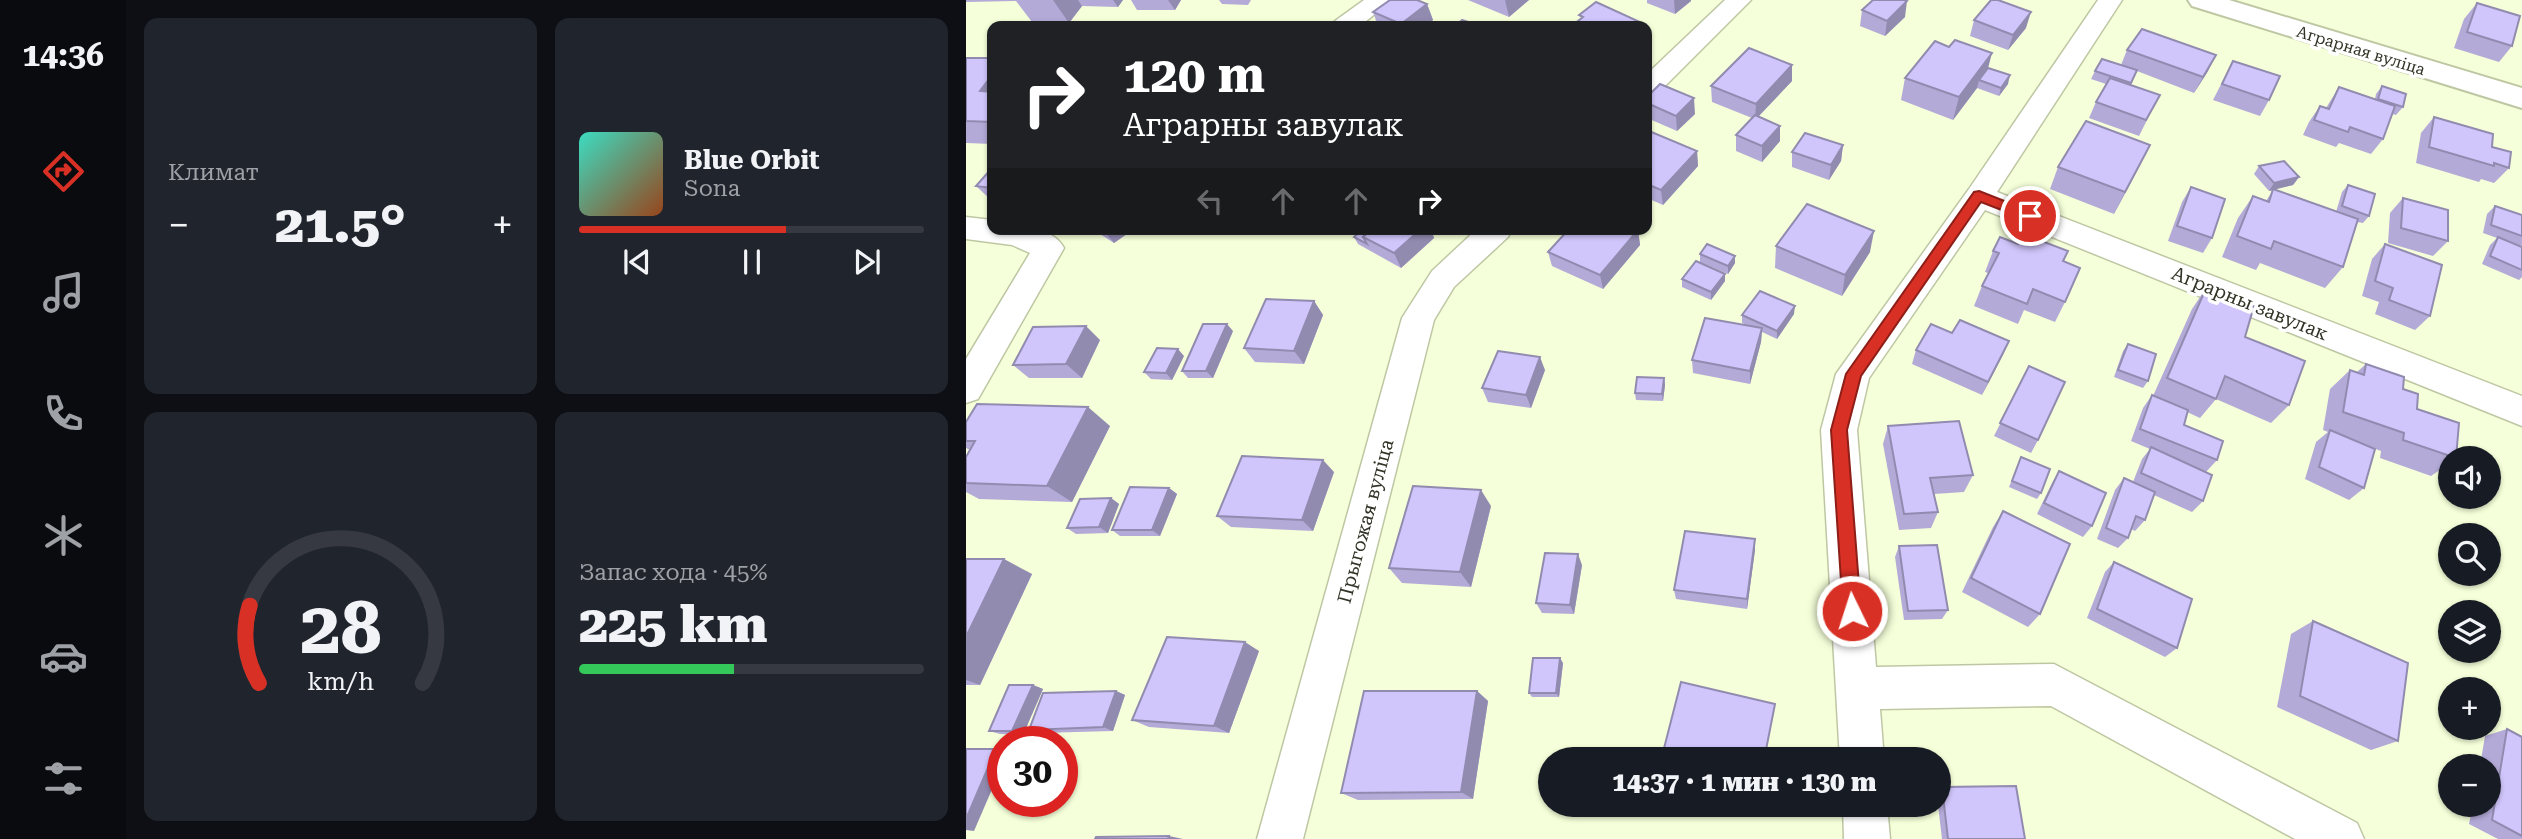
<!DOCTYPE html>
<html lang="ru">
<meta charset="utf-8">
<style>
:root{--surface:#171b24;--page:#20242c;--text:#f1f3f6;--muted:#9ea1a6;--line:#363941;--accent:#d93025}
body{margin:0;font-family:"Roboto Serif",serif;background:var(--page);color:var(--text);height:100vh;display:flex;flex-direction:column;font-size:26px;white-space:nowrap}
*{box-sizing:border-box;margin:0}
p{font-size:23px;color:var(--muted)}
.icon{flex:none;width:38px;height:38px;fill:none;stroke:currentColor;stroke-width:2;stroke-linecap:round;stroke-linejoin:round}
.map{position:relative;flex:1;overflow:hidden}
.details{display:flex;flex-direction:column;gap:18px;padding:18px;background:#0d0f14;width:840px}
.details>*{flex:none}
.top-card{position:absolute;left:21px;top:21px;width:665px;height:214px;border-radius:14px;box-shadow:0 2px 5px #0004;background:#202124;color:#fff;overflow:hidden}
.fabs{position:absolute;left:1472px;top:446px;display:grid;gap:14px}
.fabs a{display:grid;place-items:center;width:63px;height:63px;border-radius:50%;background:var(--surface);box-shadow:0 2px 5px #0004;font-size:35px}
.speed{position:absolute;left:21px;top:726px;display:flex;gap:14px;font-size:35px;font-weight:700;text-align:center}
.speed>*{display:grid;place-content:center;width:91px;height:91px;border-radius:50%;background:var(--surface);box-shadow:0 2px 5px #0004;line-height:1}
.speed .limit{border:10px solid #d22;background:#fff;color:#111}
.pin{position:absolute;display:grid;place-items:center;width:60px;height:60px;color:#fff;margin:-30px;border:4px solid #fff;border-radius:50%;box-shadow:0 2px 7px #0007}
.me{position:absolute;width:77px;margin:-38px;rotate:356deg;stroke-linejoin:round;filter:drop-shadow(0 0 5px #0008)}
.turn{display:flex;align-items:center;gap:24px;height:147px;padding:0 21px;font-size:32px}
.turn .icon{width:91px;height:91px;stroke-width:2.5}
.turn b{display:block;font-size:49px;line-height:60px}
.lanes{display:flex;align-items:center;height:66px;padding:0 21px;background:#0003;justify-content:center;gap:35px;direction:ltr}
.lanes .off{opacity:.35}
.big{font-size:52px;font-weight:800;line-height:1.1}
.details .tile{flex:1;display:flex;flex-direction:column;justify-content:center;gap:10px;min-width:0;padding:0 24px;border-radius:14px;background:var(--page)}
.details .dial{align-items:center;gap:0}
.dial svg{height:182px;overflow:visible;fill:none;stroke:var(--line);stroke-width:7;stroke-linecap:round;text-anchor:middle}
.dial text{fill:var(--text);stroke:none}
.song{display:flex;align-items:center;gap:21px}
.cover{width:84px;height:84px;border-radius:10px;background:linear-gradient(135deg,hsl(170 70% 55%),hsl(20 70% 35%))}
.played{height:7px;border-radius:4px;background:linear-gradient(90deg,var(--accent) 60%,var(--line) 60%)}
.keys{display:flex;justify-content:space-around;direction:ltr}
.heat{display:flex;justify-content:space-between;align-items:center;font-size:38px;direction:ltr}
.charge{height:10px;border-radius:5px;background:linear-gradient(90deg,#34c759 45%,var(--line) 0)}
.details .tiles{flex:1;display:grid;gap:18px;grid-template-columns:repeat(2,1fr)}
.trip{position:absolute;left:572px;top:747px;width:413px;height:70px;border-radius:35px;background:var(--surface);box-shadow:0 2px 5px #0004;font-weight:800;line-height:70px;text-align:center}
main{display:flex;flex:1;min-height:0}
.tabs{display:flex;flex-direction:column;width:126px;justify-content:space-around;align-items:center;background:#090b0e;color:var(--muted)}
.tabs .icon{width:49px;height:49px}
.tabs .on{color:var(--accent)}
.tabs b{font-size:32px;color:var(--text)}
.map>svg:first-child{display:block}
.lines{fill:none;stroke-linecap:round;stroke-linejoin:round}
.minor-casing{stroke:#bec7a3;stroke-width:3}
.tertiary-casing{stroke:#bec7a3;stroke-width:4}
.minor{fill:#fff;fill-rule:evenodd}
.tertiary{fill:#fff;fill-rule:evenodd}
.wall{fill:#b4aad8}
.shaded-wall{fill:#928bb0}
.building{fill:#d1c6fb;stroke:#928bb0;stroke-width:2}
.route{fill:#d93025;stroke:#8d1f18;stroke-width:2}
.labels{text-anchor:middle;stroke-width:7;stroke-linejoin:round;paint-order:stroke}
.far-street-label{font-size:16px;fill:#303325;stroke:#fff}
.street-label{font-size:19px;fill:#303325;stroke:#fff}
</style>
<main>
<nav class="tabs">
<b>14:36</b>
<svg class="icon on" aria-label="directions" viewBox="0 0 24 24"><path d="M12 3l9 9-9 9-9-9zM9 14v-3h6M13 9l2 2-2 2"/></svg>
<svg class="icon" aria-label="music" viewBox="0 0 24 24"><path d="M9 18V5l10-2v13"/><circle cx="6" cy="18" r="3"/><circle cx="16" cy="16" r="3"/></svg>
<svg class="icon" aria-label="phone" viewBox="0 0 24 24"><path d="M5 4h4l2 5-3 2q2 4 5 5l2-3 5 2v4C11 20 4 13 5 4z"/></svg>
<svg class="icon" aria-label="climate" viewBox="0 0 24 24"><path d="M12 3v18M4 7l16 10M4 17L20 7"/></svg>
<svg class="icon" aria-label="car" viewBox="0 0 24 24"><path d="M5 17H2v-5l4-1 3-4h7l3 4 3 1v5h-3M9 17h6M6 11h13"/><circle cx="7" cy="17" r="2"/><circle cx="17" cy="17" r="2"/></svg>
<svg class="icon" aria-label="filters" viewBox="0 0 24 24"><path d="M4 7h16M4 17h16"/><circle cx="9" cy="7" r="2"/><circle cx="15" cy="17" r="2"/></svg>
</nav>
<section class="details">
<div class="tiles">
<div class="tile"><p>Климат</p>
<div class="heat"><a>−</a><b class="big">21.5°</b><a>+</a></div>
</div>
<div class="tile">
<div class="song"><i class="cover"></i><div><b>Blue Orbit</b><p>Sona</p></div></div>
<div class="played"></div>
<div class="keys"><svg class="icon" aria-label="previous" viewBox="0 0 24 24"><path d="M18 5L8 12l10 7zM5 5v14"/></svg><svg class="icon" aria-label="pause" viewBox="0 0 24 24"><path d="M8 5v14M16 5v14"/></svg><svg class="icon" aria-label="next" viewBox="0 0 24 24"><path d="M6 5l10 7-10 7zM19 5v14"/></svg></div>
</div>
<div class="tile dial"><svg viewBox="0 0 100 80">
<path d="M14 69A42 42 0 1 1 86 69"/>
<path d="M14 69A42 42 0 0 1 10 35" stroke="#d93025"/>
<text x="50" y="56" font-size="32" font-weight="700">28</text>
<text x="50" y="72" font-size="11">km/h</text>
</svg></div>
<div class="tile"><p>Запас хода · 45%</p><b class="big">225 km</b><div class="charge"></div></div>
</div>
</section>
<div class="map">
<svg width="1556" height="839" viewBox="0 0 1556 839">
<rect width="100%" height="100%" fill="#f5ffd9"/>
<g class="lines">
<!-- minor casing -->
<g class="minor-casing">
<g id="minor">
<polygon points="398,0 426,0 394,26 366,26 369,21"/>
<polygon points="759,0 785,0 690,95 681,98 681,74"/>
<polygon points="1132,0 1156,0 1031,192 1556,396 1556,426 1019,210 903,378 891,430 910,667 1088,664 1391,823 1398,839 1329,839 1085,706 914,709 918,760 874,760 855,430 870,374 1003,189"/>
<path d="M0,217L26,220V229C50,229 85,224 98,248L12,399L0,403V359L64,253L46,245L0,239Z"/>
<polygon points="511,229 546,229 542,237 488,287 468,320 337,839 291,839 436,318 466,271"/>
<polygon points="877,805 921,805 924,839 878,839"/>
</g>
</g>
<!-- tertiary casing -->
<g class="tertiary-casing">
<polygon id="tertiary" points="1222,0 1263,0 1556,88 1556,108 1226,6"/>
</g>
<!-- minor -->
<use href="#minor" class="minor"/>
<!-- tertiary -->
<use href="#tertiary" class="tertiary"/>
</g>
<!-- wall -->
<g class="wall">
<polygon points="0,0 157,0 152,7 116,6 103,23 66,22 50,1 0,2"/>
<polygon points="165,0 215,0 209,10 171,10"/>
<polygon points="253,0 285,0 282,5 256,4"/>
<polygon points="502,0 563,0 543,17"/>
<polygon points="681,0 725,0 725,1 709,14 681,3"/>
<polygon points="1511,3 1546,46 1533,62 1488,48 1498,19"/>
<polygon points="461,4 467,20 459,26 412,26 407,12"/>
<polygon points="896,10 939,17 919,36 894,26"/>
<polygon points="1008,20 1060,28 1042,50 1004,36"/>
<polygon points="1161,50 1242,71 1228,93 1171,71 1164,85 1186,110 1173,136 1123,118 1130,102 1140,84 1125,79 1129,71 1155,65"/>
<polygon points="0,58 26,58 26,144 0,143"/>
<polygon points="1267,61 1303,100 1294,116 1247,100"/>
<polygon points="826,65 826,81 792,117 814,126 814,141 796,162 770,151 770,135 786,118 746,102 745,86"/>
<polygon points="1022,68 1042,84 1033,96 1011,88 987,120 935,100 939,78"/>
<polygon points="1416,86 1437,107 1430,115 1426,114 1417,139 1405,154 1373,143 1370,147 1337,135 1343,122 1354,106 1360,108 1373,87 1409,99 1410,94"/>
<polygon points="681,97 729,114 711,131 681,118"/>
<polygon points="1468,117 1543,168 1528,183 1515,179 1513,182 1450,163 1455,133"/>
<polygon points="681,133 731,151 732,166 697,205 681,198"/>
<polygon points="877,145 875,161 863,180 826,167 826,152"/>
<polygon points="1293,166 1333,177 1327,185 1308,189 1370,212 1376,192 1382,185 1403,216 1397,223 1391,222 1377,267 1359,288 1294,263 1290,270 1256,257 1272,218 1287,196 1300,201 1307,190 1303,191 1288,174"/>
<polygon points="1092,167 1173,167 1148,214 1084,189"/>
<polygon points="26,168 26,201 10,186"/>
<polygon points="1225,187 1246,238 1237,253 1202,241 1216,202"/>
<polygon points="1437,198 1482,241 1467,256 1422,243 1424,213"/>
<polygon points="1529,206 1556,215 1556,246 1543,242 1556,247 1556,277 1553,280 1516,264 1524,245 1531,238 1517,233 1521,214"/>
<polygon points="129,229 168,229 148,243 134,234"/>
<polygon points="397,229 465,229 468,238 435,268 392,244 388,237"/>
<polygon points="672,230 674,245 637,289 586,266 582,252"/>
<polygon points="1419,244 1464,316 1449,330 1409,314 1413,302 1396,296 1406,259"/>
<polygon points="810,246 904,252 876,296 809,268"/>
<polygon points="1027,251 1097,261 1099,302 1089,322 1058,310 1052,324 1008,306 1016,286 1022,273 1019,272"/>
<polygon points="734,254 769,263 762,274 734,262"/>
<polygon points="716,279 759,281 745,300 716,287"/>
<polygon points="1240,288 1279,337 1323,405 1305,423 1250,399 1234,418 1221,412 1218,425 1251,460 1240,472 1237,501 1226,512 1188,495 1179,520 1169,531 1165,529 1162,538 1152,548 1131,539 1149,490 1158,478 1167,482 1176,459 1184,449 1165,441 1177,408 1186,395 1187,396 1226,309"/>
<polygon points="348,301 357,315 338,364 289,362 278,348"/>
<polygon points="828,314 811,339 796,332 795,342 784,384 727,373 726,360 783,326 776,323 776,315"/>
<polygon points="267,331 247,378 222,378 216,371"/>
<polygon points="986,333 1043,341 1016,395 946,364 950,350"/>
<polygon points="134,340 116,378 63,378 47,365"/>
<polygon points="1162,344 1182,381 1177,388 1148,377 1157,351"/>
<polygon points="218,356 206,380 185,379 178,372"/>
<polygon points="1400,364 1437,389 1451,409 1490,458 1484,458 1484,463 1465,476 1414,458 1415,451 1407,448 1398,488 1383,500 1339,479 1350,442 1362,432 1357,430 1364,389 1384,370 1391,372"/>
<polygon points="1063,366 1072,440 1065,453 1028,436"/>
<polygon points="579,370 565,408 522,402 516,388"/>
<polygon points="698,378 699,385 697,401 670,400 669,393"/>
<polygon points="0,422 144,426 106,502 13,499 0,492 0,457 4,450 0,448"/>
<polygon points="922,426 1007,475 998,492 968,494 972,512 965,528 933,530 917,444"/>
<polygon points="1055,457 1075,493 1071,499 1043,487"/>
<polygon points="1093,471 1126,526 1117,537 1071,514 1086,483"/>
<polygon points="368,472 347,531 265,527 251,516"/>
<polygon points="203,488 211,494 194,536 154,536 146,530"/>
<polygon points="145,498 153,504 142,533 110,534 101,528"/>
<polygon points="525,506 505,587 436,583 423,568"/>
<polygon points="1037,511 1074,614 1062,627 996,592 1027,527"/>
<polygon points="789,539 789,550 781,609 710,599 708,590"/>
<polygon points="933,546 982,610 976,619 938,620 929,557"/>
<polygon points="0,559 66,574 14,685 0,685"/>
<polygon points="1148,562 1211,648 1199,657 1121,618 1139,572"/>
<polygon points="616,565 608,614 576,613 570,603"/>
<polygon points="1347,621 1432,741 1405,750 1311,707 1325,634"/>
<polygon points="293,651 263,733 183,727 166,720"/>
<polygon points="597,663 593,697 566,697 563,693"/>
<polygon points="67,685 77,689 57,735 34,734 23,731"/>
<polygon points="150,691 159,695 147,731 74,733 63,730"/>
<polygon points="511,691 522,701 507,799 392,800 375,793"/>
<polygon points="1541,729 1556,737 1556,839 1532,839 1503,824 1507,805 1522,805 1522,766 1514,766 1519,736"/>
<polygon points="976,787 1059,839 976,839 972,805 973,805 973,789"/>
<polygon points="655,805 654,813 622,814 620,811"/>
</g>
<!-- shaded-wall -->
<g class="shaded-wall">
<polygon points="87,0 112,0 116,6 103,23"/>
<polygon points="147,0 157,0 152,7"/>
<polygon points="202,0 215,0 209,10"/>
<polygon points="539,0 563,0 543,17"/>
<polygon points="708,0 725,0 725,1 709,14"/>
<polygon points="941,1 939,17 919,36 921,21"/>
<polygon points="461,4 467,20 459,26 436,26 435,24"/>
<polygon points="1065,12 1060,28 1042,50 1047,35"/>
<polygon points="1026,53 1020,76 1013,80 1011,88 987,120 993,97"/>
<polygon points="1250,55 1242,71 1228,93 1237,77"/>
<polygon points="826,65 826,81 789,120 790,104"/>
<polygon points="26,75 26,106 14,91"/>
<polygon points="1044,75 1042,84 1033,96 1035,88"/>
<polygon points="728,98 729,114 711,131 710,116"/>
<polygon points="814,126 814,141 796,162 796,146"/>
<polygon points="877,145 875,161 863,180 865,165"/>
<polygon points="1184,145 1173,167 1148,214 1159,192"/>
<polygon points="731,151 732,166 697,205 695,190"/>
<polygon points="1333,177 1327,185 1303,191 1308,183"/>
<polygon points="136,229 168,229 148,243"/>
<polygon points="188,229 199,229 192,234"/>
<polygon points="455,229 465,229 468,238 435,268 428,253"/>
<polygon points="672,230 674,245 637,289 634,275"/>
<polygon points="908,231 904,252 876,296 879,275"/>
<polygon points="769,256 769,263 762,274 762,266"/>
<polygon points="759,274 759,281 745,300 745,292"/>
<polygon points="348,301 357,315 338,364 328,351"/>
<polygon points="829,306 828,314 811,339 811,331"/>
<polygon points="261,324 267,331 247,378 240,371"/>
<polygon points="120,326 134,340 116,378 100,364"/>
<polygon points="796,328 795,342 784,384 784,371"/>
<polygon points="1043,341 1037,355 1016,395 1022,382"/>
<polygon points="212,349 218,356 206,380 200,373"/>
<polygon points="574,357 579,370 565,408 560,395"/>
<polygon points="698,378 699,385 697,401 696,394"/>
<polygon points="122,407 144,426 106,502 81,486"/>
<polygon points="357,460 368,472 347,531 336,520"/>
<polygon points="203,488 211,494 194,536 186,530"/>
<polygon points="515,490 525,506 505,587 494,572"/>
<polygon points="145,498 153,504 142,533 133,527"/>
<polygon points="789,539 789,550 781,609 781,599"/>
<polygon points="612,554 616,565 608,614 604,605"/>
<polygon points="38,559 66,574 14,685 0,680 0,637"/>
<polygon points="279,642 293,651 263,733 248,726"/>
<polygon points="594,658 597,663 593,697 590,693"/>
<polygon points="67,685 77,689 57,735 46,731"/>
<polygon points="150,691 159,695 147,731 137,727"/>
<polygon points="511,691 522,701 507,799 495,792"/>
<polygon points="30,749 37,751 37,764 8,831 0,830 0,819"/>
<polygon points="203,836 217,839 202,839"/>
</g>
<!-- building -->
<g class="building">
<polygon points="424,0 451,0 461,4 435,24 407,12"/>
<polygon points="907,0 938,0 941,1 921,21 896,10"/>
<polygon points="1025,0 1032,0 1065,12 1047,35 1008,20"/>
<polygon points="630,2 674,22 669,25 671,26 613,26 617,23 612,21 617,17 613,15"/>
<polygon points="1511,3 1554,16 1546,46 1501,32"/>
<polygon points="496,20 515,26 489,26"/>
<polygon points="1176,29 1250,55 1237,77 1161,50"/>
<polygon points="989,40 1026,53 993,97 939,78 969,41 983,47"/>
<polygon points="783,48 826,65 790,104 745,86"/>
<polygon points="0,58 26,58 26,75 14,91 26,92 26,122 0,121"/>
<polygon points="1136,59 1171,70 1165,83 1129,71"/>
<polygon points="1267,61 1314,76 1303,100 1256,84"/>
<polygon points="1022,68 1044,75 1035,88 1013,80"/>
<polygon points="1144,78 1194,95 1180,120 1130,102"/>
<polygon points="694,84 728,98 710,116 681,103 681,97"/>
<polygon points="1416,86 1440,94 1437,107 1412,99"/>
<polygon points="1373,87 1429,106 1417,139 1384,127 1382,132 1348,120 1354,106 1363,109"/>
<polygon points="789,115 814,126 796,146 770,135"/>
<polygon points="1468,117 1527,134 1526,147 1545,152 1543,168 1528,163 1528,166 1463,147"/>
<polygon points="1120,121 1184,145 1159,192 1092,167"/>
<polygon points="683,131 731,151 695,190 681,184 681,133"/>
<polygon points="839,133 877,145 865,165 826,152"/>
<polygon points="1318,161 1333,177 1308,183 1293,166"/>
<polygon points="26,168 26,188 10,186"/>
<polygon points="1382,185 1409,194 1403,216 1376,206"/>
<polygon points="1225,187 1259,199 1246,238 1211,226"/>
<polygon points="1307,189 1392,219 1377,267 1308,241 1305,249 1271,236 1287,196 1303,202"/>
<polygon points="1437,198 1482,210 1482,241 1435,228"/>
<polygon points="841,204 908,231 879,275 810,246"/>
<polygon points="1529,206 1556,215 1556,236 1525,225"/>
<polygon points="397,229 406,229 397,237 401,244 388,237"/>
<polygon points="406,229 455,229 428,253 397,237"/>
<polygon points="603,229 670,229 672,230 634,275 582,252"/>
<polygon points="1057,234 1102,251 1097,261 1114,268 1099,302 1067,289 1061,304 1016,286 1033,253 1027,251 1034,237 1052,244"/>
<polygon points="1532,237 1556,247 1556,270 1524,256"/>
<polygon points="741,244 769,256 762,266 734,254"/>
<polygon points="1419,244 1476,265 1464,316 1423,300 1427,288 1409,281"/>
<polygon points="730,261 759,274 745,292 716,279"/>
<polygon points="1240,288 1288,306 1279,337 1339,361 1323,405 1259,376 1250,399 1201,378"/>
<polygon points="794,291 829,306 811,331 776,315"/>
<polygon points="300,299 348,301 328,351 278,348"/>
<polygon points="739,318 796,328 784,371 726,360"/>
<polygon points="994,320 1043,341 1022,382 950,350 965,324 986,333"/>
<polygon points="237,324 261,324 240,371 216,371"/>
<polygon points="120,326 100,364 47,365 67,327"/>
<polygon points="1162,344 1190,354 1182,381 1152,370"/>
<polygon points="191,348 212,349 200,373 178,372"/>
<polygon points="532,351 574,357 560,395 516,388"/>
<polygon points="1400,364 1438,377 1437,389 1452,394 1451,409 1493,423 1490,458 1437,440 1438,433 1377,412 1384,370 1398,375"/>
<polygon points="1063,366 1099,382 1072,440 1034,423"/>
<polygon points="671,377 698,378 696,394 669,393"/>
<polygon points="1186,395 1222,410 1218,425 1257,441 1251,460 1174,429"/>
<polygon points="11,404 122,407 81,486 0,483 0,457 9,441 0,441 0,422"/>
<polygon points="993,421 1007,475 964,478 972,512 938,514 922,426"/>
<polygon points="1364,430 1409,449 1398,488 1353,467"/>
<polygon points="1185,447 1246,475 1237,501 1175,473"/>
<polygon points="276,456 357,460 336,520 251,516"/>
<polygon points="1055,457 1084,469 1075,493 1046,481"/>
<polygon points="1093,471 1140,493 1126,526 1078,503"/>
<polygon points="1158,478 1189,492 1179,520 1170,516 1162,538 1140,528"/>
<polygon points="447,486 515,490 494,572 423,568"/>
<polygon points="164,487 203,488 186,530 146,530"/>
<polygon points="145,498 133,527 101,528 114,499"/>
<polygon points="1037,511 1104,544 1074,614 1005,578"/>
<polygon points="719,531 789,539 781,599 708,590"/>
<polygon points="971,545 982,610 942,611 933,546"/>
<polygon points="579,553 612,554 604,605 570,603"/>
<polygon points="0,559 38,559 0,637"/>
<polygon points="1148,562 1226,599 1211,648 1131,609"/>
<polygon points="1347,621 1442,663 1432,741 1334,696"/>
<polygon points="201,637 279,642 248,726 166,720"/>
<polygon points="567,658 594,658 590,693 563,693"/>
<polygon points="715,682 809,704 798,760 695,760"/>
<polygon points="43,685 67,685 46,731 23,731"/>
<polygon points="150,691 137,727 63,730 77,693"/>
<polygon points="398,691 511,691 495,792 375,793"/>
<polygon points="1541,729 1556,737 1556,836 1526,820"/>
<polygon points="0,749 30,749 0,819"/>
<polygon points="655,752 654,760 623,760 623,753"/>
<polygon points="1050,786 1059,839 982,839 976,787"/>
<polygon points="620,805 652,805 652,810 620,811"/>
<polygon points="203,836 202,839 129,839 130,837"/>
</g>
<!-- route -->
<polygon class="route" points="1013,191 1069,213 1071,216 1064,221 1015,202 895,376 881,430 895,611 892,617 886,619 880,617 877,611 865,430 880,374 1008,192"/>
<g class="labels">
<!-- far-street labels -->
<g class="far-street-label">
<text transform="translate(1395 50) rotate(17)" y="6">Аграрная вуліца</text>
</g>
<!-- street labels -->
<g class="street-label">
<text transform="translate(1284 303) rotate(22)" y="7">Аграрны завулак</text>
<text transform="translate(399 521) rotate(-75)" y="7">Прыгожая вуліца</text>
</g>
</g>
</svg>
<div class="fabs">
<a><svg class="icon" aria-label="sound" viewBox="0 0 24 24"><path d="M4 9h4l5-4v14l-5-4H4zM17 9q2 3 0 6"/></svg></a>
<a><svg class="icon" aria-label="search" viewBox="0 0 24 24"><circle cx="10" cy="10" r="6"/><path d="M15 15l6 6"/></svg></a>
<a><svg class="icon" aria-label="layers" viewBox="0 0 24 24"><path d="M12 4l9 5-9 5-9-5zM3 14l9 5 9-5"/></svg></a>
<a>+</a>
<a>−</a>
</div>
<div class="speed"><div class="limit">30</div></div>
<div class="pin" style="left:1064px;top:216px;background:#d93025"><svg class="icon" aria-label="arrive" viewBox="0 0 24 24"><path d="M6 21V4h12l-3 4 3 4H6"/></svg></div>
<svg class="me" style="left:886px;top:611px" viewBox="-20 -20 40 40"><circle r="17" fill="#d93025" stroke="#fff" stroke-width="3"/><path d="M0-11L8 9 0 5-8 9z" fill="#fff"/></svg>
<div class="trip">14:37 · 1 мин · 130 m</div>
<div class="top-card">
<div class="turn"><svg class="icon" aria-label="right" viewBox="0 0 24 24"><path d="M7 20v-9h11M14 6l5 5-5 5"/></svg><div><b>120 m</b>Аграрны завулак</div></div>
<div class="lanes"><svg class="icon off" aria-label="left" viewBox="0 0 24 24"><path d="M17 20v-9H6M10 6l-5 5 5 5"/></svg><svg class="icon off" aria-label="ahead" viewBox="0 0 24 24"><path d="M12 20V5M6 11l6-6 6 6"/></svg><svg class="icon off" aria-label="ahead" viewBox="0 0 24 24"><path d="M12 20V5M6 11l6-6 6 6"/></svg><svg class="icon" aria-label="right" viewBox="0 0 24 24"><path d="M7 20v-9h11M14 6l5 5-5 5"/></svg></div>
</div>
</div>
</main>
